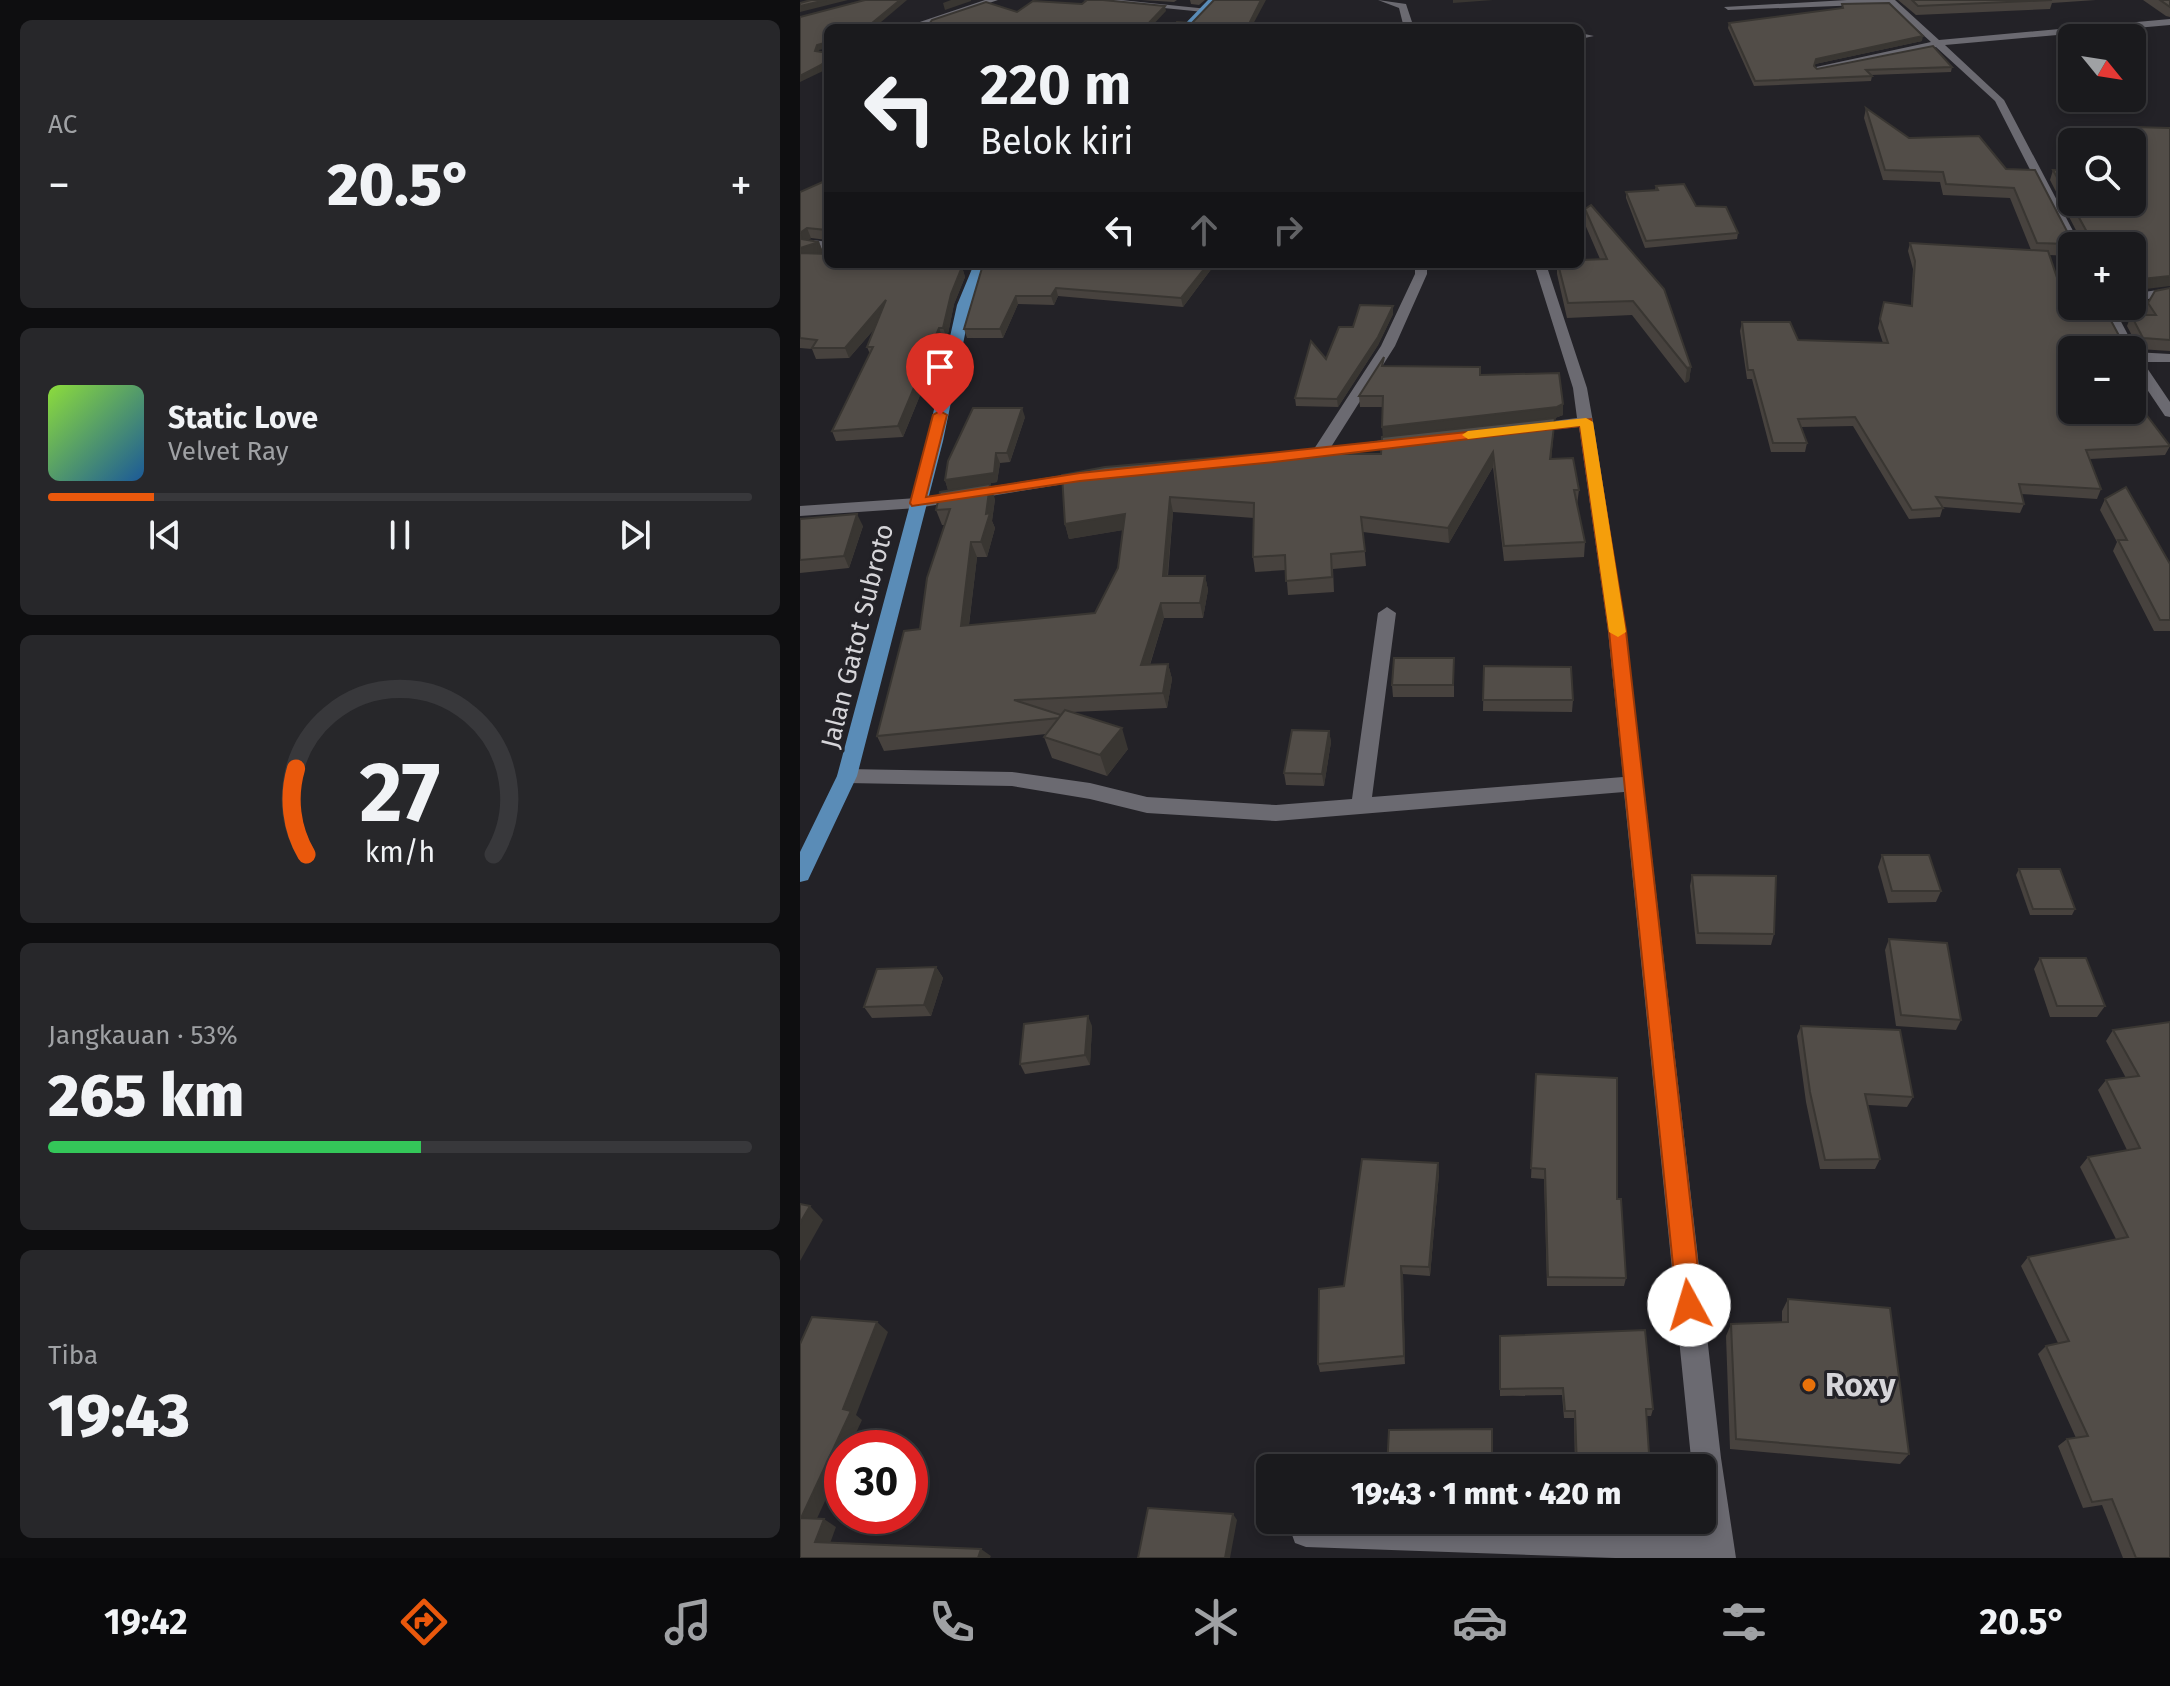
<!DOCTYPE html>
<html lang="id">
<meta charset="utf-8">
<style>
:root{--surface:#1a1a1d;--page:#27272a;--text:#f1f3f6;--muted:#9fa1a4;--line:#38383b;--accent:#ea580c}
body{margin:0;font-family:"Fira Sans",sans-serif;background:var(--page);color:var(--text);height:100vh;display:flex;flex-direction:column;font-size:30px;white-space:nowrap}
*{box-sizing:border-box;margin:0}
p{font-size:26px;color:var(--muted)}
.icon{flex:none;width:44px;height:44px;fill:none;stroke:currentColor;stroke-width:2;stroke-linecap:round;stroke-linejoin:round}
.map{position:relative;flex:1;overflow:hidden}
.side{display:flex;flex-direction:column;gap:20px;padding:20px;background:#0e0e10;width:800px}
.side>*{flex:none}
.guide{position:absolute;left:24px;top:24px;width:760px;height:244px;border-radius:12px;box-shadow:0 4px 12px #0003,0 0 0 2px var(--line);background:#1a1a1d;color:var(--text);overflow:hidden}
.needle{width:52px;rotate:120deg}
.buttons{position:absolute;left:1258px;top:24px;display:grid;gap:16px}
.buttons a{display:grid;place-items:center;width:88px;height:88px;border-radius:12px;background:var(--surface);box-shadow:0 4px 12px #0003,0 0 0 2px var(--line);font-size:40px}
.speed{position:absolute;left:24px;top:1430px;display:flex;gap:16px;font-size:40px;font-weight:700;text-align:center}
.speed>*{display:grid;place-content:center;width:104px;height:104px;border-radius:50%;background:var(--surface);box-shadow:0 4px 12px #0003,0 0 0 2px var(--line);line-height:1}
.speed .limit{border:12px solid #d22;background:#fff;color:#111}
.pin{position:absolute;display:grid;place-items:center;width:68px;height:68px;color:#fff;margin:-82px -34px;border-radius:50% 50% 50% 0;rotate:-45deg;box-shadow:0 0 8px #0007}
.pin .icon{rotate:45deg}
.me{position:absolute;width:88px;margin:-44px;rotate:354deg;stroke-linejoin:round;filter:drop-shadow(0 0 6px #0008)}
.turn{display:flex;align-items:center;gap:28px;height:168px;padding:0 24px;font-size:36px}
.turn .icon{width:104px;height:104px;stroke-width:2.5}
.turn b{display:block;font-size:56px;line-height:68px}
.lanes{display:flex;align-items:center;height:76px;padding:0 24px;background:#0003;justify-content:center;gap:40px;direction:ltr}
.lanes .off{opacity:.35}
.big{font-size:60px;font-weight:800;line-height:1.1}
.side .tile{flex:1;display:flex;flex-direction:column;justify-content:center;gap:12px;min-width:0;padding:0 28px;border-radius:12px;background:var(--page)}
.side .dial{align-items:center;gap:0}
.dial svg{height:208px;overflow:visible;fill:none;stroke:var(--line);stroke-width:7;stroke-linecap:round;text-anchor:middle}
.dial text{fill:var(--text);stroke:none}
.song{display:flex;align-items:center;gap:24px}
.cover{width:96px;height:96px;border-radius:12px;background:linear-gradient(135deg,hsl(90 70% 55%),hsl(210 70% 35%))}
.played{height:8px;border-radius:4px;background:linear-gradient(90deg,var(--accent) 15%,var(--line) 15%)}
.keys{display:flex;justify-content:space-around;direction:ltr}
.heat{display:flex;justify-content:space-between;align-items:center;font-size:44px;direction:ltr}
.charge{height:12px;border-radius:6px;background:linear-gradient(90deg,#34c759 53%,var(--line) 0)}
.trip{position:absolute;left:456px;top:1454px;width:460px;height:80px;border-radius:12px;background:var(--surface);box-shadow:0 4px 12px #0003,0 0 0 2px var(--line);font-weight:800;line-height:80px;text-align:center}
.tab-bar{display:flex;height:128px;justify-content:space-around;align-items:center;background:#0a0a0c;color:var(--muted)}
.tab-bar .icon{width:56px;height:56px}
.tab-bar .selected{color:var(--accent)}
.tab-bar b{font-size:36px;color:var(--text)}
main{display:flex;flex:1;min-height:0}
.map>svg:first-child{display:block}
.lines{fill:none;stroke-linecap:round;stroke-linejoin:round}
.minor{fill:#6b6a71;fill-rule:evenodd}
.major{fill:#5a8cb7;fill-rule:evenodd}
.wall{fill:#47423e;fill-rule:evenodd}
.shaded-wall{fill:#393632}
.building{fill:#524d48;stroke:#393632;stroke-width:2}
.route{fill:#ea580c;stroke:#983908;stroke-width:2}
.slow{fill:#f59e0b}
.food-dot{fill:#e8710a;stroke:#232227;stroke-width:3}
.labels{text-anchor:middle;stroke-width:6;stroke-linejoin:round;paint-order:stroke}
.street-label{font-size:26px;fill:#d6d5d9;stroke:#232227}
.near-poi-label{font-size:32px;font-weight:bold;fill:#d6d5d9;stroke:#232227;text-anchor:start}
</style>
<main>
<section class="side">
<div class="tile"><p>AC</p>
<div class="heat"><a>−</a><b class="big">20.5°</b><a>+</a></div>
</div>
<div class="tile">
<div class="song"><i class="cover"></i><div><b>Static Love</b><p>Velvet Ray</p></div></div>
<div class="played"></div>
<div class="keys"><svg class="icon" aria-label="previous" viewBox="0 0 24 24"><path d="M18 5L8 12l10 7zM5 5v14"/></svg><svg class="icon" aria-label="pause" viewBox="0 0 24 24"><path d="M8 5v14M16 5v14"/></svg><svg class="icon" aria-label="next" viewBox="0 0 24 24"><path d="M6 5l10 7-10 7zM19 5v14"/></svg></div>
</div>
<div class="tile dial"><svg viewBox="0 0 100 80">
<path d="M14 69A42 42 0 1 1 86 69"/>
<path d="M14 69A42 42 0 0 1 10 36" stroke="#ea580c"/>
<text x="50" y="56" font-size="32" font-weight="700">27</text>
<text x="50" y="72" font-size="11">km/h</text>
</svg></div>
<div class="tile"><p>Jangkauan · 53%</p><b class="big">265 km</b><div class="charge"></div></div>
<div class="tile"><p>Tiba</p><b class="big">19:43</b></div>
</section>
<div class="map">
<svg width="1370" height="1558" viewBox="0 0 1370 1558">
<rect width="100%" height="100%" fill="#232227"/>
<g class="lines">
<!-- minor -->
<g class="minor">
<polygon points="185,0 198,0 116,28 102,28"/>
<polygon points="283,0 321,0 408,9 404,12"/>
<polygon points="578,0 606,4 614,28 604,28 599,8"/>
<polygon points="1047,0 1095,0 1139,40 1370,19 1370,25 1145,45 1204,100 1281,246 1272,246 1272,249 1269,246 1195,101 1136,47 1016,71 1016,67 1131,42 1089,4 928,10 924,7"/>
<polygon points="780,33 794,36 780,39"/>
<polygon points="13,240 28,242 28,250 9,247 7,244"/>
<polygon points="615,264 627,264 627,274 595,346 531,447 607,437 612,439 612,445 471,461 471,455 514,449 581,346 615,274"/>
<polygon points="734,264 746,264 787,388 793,422 826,631 921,1458 936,1558 815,1558 506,1547 495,1543 491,1532 498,1520 608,1520 901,1530 902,1468 892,1468 891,1458 824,792 476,821 347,813 290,799 212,786 47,783 40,781 37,776 40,771 47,769 212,772 290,783 347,797 476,805 552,799 578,613 587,607 596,613 572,797 823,777 808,631 779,427 730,432 723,428 730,424 777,418 773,388"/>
<polygon points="1370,288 1370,296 1348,299 1342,312 1318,316 1336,350 1334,352 1370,354 1370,362 1343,362 1370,402 1370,417 1365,416 1332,367 1332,350 1322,350 1299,306 1314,308 1332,306 1338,293"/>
<polygon points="289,471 295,473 295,479 117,508 0,516 0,506 117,498"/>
</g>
<!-- major -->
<g class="major">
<polygon points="408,0 417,0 391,28 381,28"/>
<polygon points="174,264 186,264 171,305 143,441 57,776 8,880 0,882 0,852 37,776 127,441 157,305"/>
</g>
</g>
<!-- wall -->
<g class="wall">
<polygon points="341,0 377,0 374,2"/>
<polygon points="390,0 405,0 399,5 391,4"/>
<polygon points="1098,0 1296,0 1252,3 1250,9 1116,15"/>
<polygon points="1343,0 1370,0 1370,17 1366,16"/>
<polygon points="1042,4 1122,41 1015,64 1014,67 1017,69 1152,67 1151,72 1071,75 1072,76 1071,81 954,86 928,28 929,23 1042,8"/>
<path d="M1066,108L1109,138L1206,169L1276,241L1281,240L1250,180L1253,170L1263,171L1260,165L1263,155H1267L1258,140L1262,130L1332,132L1334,127L1370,128L1338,290L1333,297L1332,246H1272V256L1249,255L1270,316L1333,349L1332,350H1272L1370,446L1365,455L1290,459L1301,489L1297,499L1221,494L1224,504L1220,513L1143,507L1140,517L1109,519L1053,426L1001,427L1007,443L1005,452H971L952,379H947L940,331L942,322L998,340L1083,343L1078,328L1084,302L1111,306L1113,269L1108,251L1110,243L1231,250L1210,198L1143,195L1140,182L1083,180L1064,118ZM1272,142L1332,202H1272Z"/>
<polygon points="25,181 27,240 11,238 8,240 19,242 23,252 18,254 28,264 126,264 127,267 162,267 165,277 154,304 147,339 143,339 103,437 36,441 32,431 70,354 67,347 75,328 49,358 16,359 12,349 0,348 0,192"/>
<polygon points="856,186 896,206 938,233 937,239 845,248 826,198 826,192 855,190"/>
<polygon points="785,209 891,367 889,381 885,383 832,315 767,318 757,274 757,264 780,264 800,259 784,222"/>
<polygon points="204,264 415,264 383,307 258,296 254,305 218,304 203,338 167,338 164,329"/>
<polygon points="1370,288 1370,351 1339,349 1327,326 1331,315 1344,315 1348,303"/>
<polygon points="593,306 593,314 578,345 538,407 496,406 495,398 553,327"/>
<polygon points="585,366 680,375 763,404 763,415 755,418 751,459 779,490 777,505 785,542 784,557 704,561 693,467 649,543 563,532 566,566 533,569 534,592 488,595 486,570 455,572 453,557 454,518 373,512 368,576 405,576 408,590 403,618 364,618 350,665 368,664 372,679 367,708 272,712 328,749 307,776 252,758 244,737 246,734 84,751 77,736 120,629 145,525 142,525 136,510 195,499 192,521 195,528 187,557 177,557 169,625 295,613 318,568 323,530 269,539 265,524 262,475 581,454 583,437 583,407 560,407 559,396"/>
<polygon points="225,417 210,462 200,463 197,482 148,490 145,480"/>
<polygon points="1305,499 1370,564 1370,631 1354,631 1313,551 1317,542 1300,510"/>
<polygon points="0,519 63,526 49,568 0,573"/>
<polygon points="654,658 654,697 593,697 592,685"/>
<polygon points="684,666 773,700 772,712 683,711"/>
<polygon points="529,731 531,742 524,786 486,785 484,773"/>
<polygon points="1082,855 1141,891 1136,902 1088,903 1078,867"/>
<polygon points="1219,869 1275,909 1272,915 1230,915 1216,875"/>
<polygon points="892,875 974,934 971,945 896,944 890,886"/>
<polygon points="1089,939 1161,1020 1156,1030 1096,1026 1085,950"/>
<polygon points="1240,958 1305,1006 1297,1017 1250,1017 1234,969"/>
<polygon points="136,967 143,978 131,1016 72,1018 64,1007"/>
<polygon points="1370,1022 1370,1558 1323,1558 1302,1505 1283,1508 1258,1446 1267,1439 1276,1438 1238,1354 1246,1346 1258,1343 1221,1266 1228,1257 1316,1239 1280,1167 1288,1157 1327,1150 1298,1090 1306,1080 1326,1078 1306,1041 1313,1030"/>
<polygon points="292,1026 290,1065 225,1074 220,1064"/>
<polygon points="1001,1026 1113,1097 1107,1107 1068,1105 1080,1159 1075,1169 1020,1169 1006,1102 997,1036"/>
<polygon points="736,1074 817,1199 826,1278 824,1286 747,1286 744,1179 731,1178"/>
<polygon points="638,1163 639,1173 630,1276 603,1274 605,1364 520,1372 518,1364 544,1286"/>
<polygon points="988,1299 1109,1454 1100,1464 930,1449 926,1336 931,1324 982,1322 982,1311"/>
<polygon points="700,1336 853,1409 851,1416 846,1416 850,1468 775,1468 774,1418 764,1418 762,1395 700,1396"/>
</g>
<!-- shaded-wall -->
<g class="shaded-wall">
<polygon points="26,0 48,0 0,12 0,6"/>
<polygon points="100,0 107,0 74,28 66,28"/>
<polygon points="151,0 171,0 171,1 145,10 143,3"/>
<polygon points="461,0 466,0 451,28 447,28"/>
<polygon points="653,0 693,0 653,3"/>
<polygon points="365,6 366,11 350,28 344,28"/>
<polygon points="1123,36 1122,41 1015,64 1013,71 1016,59"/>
<polygon points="28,42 28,48 19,50 17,56 15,51 17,45"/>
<polygon points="28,59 28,66 23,71 0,82 0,76"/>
<polygon points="7,228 11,238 4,243 0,233"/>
<polygon points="19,242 23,252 0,260 0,248"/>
<polygon points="408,264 415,264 383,307 381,298"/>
<polygon points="162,267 165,277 154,304 147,339 143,328 151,294"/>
<polygon points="1370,276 1370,286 1338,290 1333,297 1337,286 1342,279"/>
<polygon points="256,288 258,296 254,305 251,296"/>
<polygon points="216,296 218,304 203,338 200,329"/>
<polygon points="86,300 90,311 49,358 45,348"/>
<polygon points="593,306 593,314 578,345 538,407 537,399"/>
<polygon points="139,328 143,339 103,437 98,426"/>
<polygon points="891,367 889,381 885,383 887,368"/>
<polygon points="763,404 763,415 755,418 750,474 750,459 583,438 582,427"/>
<polygon points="222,408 225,417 210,462 207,453"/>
<polygon points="693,452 693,467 649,543 648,528"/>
<polygon points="196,453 200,463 197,482 148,490 145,480"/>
<polygon points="190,484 195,499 192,521 195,528 187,557 181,542"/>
<polygon points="370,497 373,512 366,591 363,576"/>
<polygon points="57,514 63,526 49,568 44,556"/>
<polygon points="325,514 329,529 269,539 265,524"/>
<polygon points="171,542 177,557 167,640 161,626"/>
<polygon points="405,576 408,590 403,618 400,603"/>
<polygon points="361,603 364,618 345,680 341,665"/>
<polygon points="368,664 372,679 367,708 363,693"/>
<polygon points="322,728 328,749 307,776 300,755"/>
<polygon points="529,731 531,742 524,786 522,774"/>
<polygon points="136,967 143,978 131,1016 124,1005"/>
<polygon points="288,1016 292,1026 290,1065 285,1055"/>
<polygon points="638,1163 639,1173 630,1276 629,1267"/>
<polygon points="10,1206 23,1220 0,1261 0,1223"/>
<polygon points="601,1266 603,1274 605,1364 604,1356"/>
<polygon points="77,1322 88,1332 56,1415 62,1420 49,1448 42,1448 42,1464 14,1525 1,1518"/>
<polygon points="433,1514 437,1520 430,1558 425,1558"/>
<polygon points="24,1519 36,1527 28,1549 15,1542"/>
<polygon points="181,1549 191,1556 190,1558 178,1558"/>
</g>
<!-- building -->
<g class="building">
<polygon points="11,0 26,0 0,6 0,3"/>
<polygon points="65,0 100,0 66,28 28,28 28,50 28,42 17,45 15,51 28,53 28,59 21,65 0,76 0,17"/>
<polygon points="287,0 303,0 365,6 344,28 126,28 132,20 186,2 217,12 233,1 282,4"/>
<polygon points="414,0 461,0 447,28 375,28 377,22 392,23"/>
<polygon points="1112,0 1252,0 1118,6"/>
<polygon points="1360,0 1370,0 1370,7"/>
<polygon points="1089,3 1123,36 1016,59 1014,66 1017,69 1133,46 1152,67 1066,70 1072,76 955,81 929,23 1043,8 1042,4"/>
<polygon points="1066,108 1109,138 1179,136 1206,169 1235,170 1270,237 1276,241 1287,238 1288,234 1253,170 1272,171 1272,202 1332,202 1332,142 1272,142 1272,148 1262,130 1337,132 1334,127 1370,128 1370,276 1342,279 1337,286 1332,279 1332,246 1237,243 1214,188 1146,184 1143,172 1085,170"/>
<polygon points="1263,155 1272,155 1272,168"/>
<polygon points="27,176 28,239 27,239 26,230 7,228 0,233 0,192 25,181"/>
<polygon points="884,184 896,206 926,207 938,233 846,241 826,192 858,190 856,186"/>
<polygon points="791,205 864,289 891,367 887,368 833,301 768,303 758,264 780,264 780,260 807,259 785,209"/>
<polygon points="0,234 2,239 19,242 0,248"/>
<polygon points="1110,243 1248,251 1270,316 1309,317 1323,343 1333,344 1333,349 1272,350 1272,410 1332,410 1332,396 1370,446 1286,450 1301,489 1219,484 1224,504 1136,497 1143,508 1112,510 1055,417 998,419 1007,443 973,443 953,370 948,370 942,322 990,322 998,340 1088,343 1080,319 1084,302 1112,306 1115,261"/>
<polygon points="0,253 28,254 28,264 119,264 116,267 162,267 151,294 143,328 139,328 98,426 32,431 73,347 67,347 86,300 45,348 12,348 17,340 0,338"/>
<polygon points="204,264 408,264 381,298 256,288 251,296 216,296 200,329 164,329 182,268 203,268"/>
<polygon points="1370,288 1370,340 1343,338 1331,315 1356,315 1348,303 1355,291"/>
<polygon points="560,305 593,306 578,337 537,399 495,398 511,341 526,359 539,327 553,327"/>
<polygon points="584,357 582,366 680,367 680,375 759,373 763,404 757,407 582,427 583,396 559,396"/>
<polygon points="173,408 222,408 207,453 196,453 194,473 145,480 148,461"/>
<polygon points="755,418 750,459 773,458 779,490 774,490 785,542 704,546 693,452 648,528 561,517 565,551 531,554 532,577 486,581 485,555 453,557 454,503 370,497 363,576 405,576 400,603 361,603 341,665 368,664 363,693 214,700 261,715 259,718 77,736 104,631 120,629 127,578 150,509 136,510 140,492 190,484 186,514 190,513 181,542 171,542 161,626 295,613 318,568 325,514 265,524 262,475 305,467 455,454 581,454 582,437"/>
<polygon points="1326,487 1370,564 1370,620 1360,620 1318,540 1327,540 1305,499"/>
<polygon points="57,514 44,556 0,560 0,519"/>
<polygon points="594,658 654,658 653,685 592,685"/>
<polygon points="684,666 771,667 773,700 683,700"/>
<polygon points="265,710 322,728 300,755 244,737"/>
<polygon points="492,730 529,731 522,774 484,773"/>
<polygon points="1082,855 1129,855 1141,891 1092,891"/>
<polygon points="1219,869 1260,869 1275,909 1233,909"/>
<polygon points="892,875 976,876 974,934 898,933"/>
<polygon points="1089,939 1147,943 1161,1020 1101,1015"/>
<polygon points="1240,958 1286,958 1305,1006 1257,1006"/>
<polygon points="136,967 124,1005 64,1007 77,969"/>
<polygon points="288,1016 285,1055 220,1064 224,1024"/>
<polygon points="1370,1022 1370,1558 1336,1558 1312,1499 1292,1502 1267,1439 1288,1436 1246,1346 1269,1341 1228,1257 1328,1237 1288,1157 1340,1148 1306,1080 1339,1076 1313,1030"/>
<polygon points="1001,1026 1100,1030 1113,1097 1065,1094 1080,1159 1025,1160 1010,1092"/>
<polygon points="736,1074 817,1078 817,1199 821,1199 826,1278 748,1277 745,1169 731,1168"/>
<polygon points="562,1159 638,1163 629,1267 601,1266 604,1356 518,1364 519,1289 544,1286"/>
<polygon points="0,1204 10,1206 0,1223"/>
<polygon points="988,1299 1090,1308 1109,1454 936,1439 931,1324 988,1322"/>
<polygon points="12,1317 77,1322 43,1409 51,1411 1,1518 24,1519 15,1542 181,1549 178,1558 0,1558 0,1344"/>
<polygon points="845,1330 853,1409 846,1409 850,1468 777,1468 775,1411 765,1411 763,1388 700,1389 700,1336"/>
<polygon points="692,1429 692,1468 587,1468 589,1430"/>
<polygon points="348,1508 433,1514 425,1558 338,1558"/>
</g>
<!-- route -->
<polygon class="route" points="140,411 147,415 126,497 280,473 791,419 826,631 902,1305 898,1313 889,1317 881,1313 877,1305 809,631 780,426 474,462 280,481 112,506 110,503 133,415"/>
<!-- slow -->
<polygon class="slow" points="786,418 793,422 826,632 818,637 809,632 780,426 668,439 662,435 668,431"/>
<!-- markers -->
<circle class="food-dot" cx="1009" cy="1385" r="8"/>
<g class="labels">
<!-- street labels -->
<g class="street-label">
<text transform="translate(57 636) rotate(-76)" y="9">Jalan Gatot Subroto</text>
</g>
<!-- near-poi labels -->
<g class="near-poi-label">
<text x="1025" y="1396">Roxy</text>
</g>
</g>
</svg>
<div class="buttons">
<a><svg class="needle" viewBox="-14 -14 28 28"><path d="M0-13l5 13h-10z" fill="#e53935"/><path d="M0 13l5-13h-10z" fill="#9fa1a4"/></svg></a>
<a><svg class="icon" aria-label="search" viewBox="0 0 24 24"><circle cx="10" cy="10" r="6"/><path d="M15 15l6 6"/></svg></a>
<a>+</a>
<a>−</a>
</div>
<div class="speed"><div class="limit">30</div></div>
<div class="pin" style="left:140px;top:415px;background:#d93025"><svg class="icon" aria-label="arrive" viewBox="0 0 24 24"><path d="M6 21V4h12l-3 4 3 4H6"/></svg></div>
<svg class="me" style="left:889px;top:1305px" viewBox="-20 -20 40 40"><circle r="19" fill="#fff"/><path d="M0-13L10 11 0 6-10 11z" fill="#ea580c"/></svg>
<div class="trip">19:43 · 1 mnt · 420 m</div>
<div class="guide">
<div class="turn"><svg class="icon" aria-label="left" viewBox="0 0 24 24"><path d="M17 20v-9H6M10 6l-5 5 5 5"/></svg><div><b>220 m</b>Belok kiri</div></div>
<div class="lanes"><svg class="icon" aria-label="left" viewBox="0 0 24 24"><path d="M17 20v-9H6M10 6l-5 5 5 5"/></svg><svg class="icon off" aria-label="ahead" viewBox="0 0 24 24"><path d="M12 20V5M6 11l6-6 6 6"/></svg><svg class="icon off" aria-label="right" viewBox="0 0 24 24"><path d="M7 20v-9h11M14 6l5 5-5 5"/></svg></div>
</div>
</div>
</main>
<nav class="tab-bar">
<b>19:42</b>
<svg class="icon selected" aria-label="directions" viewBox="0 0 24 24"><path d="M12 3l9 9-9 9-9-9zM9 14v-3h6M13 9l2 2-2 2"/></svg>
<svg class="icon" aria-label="music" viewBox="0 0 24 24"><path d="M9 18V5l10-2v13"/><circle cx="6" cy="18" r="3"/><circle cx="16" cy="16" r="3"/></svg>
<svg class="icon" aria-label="phone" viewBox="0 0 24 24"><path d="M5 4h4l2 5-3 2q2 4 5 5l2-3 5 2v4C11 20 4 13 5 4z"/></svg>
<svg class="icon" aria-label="climate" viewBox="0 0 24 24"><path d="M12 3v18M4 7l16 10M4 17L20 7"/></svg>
<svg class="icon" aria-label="car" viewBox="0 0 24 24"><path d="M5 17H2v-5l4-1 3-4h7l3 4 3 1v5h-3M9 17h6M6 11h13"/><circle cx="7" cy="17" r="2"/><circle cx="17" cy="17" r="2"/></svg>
<svg class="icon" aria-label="filters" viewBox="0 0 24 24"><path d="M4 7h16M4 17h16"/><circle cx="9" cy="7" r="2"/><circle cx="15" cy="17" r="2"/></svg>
<b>20.5°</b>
</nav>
